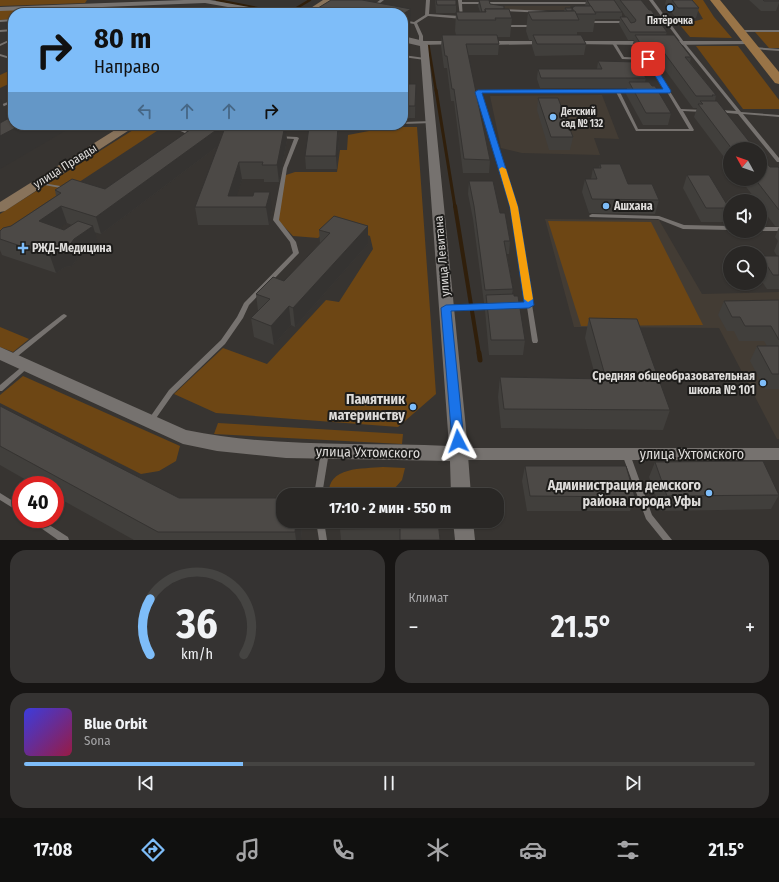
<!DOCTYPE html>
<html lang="ru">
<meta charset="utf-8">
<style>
:root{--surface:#292725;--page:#353332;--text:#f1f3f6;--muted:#a5a5a7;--line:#454442;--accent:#7ebdf9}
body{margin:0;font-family:"Fira Sans Condensed",sans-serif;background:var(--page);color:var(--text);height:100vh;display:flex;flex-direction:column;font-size:15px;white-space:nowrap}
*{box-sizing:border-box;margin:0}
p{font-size:13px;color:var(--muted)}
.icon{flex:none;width:22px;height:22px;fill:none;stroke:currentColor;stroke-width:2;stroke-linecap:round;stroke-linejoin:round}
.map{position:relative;height:540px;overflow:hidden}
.details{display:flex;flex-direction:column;gap:10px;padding:10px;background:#171514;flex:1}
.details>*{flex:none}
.banner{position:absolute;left:8px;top:8px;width:400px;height:122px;border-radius:16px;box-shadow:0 1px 3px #0004,0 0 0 1px var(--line);background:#7ebdf9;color:#111;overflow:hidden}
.needle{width:26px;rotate:310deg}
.tools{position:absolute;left:723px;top:142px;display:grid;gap:8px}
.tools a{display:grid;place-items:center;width:44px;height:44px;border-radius:50%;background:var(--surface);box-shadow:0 1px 3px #0004,0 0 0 1px var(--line);font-size:20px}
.speed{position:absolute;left:12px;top:476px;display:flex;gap:8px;font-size:20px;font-weight:700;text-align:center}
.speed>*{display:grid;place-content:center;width:52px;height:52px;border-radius:50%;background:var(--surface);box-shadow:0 1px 3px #0004,0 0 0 1px var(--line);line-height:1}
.speed .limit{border:6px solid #d22;background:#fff;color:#111}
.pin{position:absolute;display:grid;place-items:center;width:34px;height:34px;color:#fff;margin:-17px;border-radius:8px;box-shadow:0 2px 6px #0006}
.me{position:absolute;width:44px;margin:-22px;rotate:356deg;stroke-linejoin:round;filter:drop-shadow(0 0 3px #0008)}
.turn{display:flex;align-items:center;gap:14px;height:84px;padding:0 20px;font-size:18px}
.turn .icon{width:52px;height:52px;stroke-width:2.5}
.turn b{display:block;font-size:28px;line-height:34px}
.lanes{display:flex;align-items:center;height:38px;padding:0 20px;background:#0003;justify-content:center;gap:20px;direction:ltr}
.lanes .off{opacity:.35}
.big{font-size:30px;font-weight:700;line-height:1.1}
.details .tile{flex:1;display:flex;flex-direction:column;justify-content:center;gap:6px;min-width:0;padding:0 14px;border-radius:16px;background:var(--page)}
.details .dial{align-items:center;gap:0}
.dial svg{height:104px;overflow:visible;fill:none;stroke:var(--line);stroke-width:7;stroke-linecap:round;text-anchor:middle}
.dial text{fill:var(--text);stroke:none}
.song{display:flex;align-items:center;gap:12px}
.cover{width:48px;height:48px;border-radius:6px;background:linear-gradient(135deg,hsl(240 70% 55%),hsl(340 70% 35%))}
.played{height:4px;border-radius:2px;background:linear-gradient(90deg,var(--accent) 30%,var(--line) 30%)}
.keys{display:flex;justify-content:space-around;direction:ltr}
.heat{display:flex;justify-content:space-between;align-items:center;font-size:22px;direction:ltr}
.details .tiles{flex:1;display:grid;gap:10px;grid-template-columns:1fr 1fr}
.tile:last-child{grid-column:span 2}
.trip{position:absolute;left:276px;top:488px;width:228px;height:40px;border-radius:16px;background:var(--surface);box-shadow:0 1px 3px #0004,0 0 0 1px var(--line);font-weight:700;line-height:40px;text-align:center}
.menu{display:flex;height:64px;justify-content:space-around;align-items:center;background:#10100f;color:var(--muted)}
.menu .icon{width:28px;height:28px}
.menu .current{color:var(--accent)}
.menu b{font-size:18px;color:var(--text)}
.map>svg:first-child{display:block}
.built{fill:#433c34}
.green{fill:#6d4614}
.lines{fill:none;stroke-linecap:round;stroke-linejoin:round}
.stream-far3{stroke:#301f0b;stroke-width:2.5}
.stream-far2{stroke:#301f0b;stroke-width:3}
.stream-far1{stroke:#301f0b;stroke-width:4}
.stream{stroke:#301f0b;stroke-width:5}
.service{fill:#76726f;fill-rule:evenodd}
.minor{fill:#76726f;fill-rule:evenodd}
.tertiary{fill:#76726f;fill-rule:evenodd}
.secondary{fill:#88735b;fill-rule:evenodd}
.primary{fill:#997447;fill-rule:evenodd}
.wall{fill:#413f3c;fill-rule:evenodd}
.shaded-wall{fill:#353331}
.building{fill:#4c4946;stroke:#353331}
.route{fill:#1a73e8;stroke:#114b97}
.slow{fill:#f59e0b}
.poi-dot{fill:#7ebdf9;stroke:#1d1c1a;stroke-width:1.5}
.labels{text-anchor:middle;stroke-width:4;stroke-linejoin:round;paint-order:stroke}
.far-poi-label{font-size:10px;font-weight:bold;fill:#dedcda;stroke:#1d1c1a}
.street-label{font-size:12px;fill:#dedcda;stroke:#1d1c1a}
.poi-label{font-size:12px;font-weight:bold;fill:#dedcda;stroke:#1d1c1a;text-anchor:start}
.near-poi-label{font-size:14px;font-weight:bold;fill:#dedcda;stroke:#1d1c1a;text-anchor:end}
.near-street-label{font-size:14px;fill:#dedcda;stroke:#1d1c1a}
</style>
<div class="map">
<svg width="779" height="540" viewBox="0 0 779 540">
<rect width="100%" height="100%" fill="#373431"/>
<!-- built -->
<g class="built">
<polygon points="503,6 570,6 572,10 504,10"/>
<polygon points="602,95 619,139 594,138 600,155 522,153 501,148 490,96"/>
<polygon points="545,219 659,220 702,294 779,292 779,439 777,439 719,328 574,327"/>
</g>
<!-- green -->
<g class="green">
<polygon points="0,0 87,0 85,3 0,6"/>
<polygon points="692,0 703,0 714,17 732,38 690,37 680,25 703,19"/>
<polygon points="97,6 96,11 156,9 154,13 36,13 38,8"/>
<polygon points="33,8 30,13 13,13 13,19 0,20 0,10"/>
<polygon points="755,32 779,32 779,48 769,48"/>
<polygon points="696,46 738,46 779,100 779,109 743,109"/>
<polygon points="13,69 13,82 0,88 0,75"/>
<polygon points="141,125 166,125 0,234 0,214"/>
<polygon points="390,127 417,127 436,394 398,427 216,413 174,394 223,348 267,364 326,300 339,302 373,249 370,236 335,222 318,238 293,236 274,216 283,176 295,172 337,172 340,150 347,150 348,135"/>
<polygon points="548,221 651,222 703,325 581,326"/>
<polygon points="0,327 29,339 13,352 0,347"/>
<polygon points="23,376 180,446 176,461 159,471 141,474 0,403 0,395"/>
<polygon points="218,423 403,434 402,444 214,434"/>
<path d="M383,467L405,468L402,480L394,489L386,495H329C327,466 363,469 383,467Z"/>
</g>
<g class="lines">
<!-- stream-far3 -->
<g class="stream-far3">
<polyline points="217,0 282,13"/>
<polyline points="290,12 310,0"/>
<polyline points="428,43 436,91"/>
</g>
<!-- stream-far2 -->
<polyline class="stream-far2" points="436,90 455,207"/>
<!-- stream-far1 -->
<polyline class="stream-far1" points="455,206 479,354"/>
<!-- stream -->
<polyline class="stream" points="479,353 480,360"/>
<!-- service -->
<g class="service">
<polygon points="380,0 384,0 367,13 363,13"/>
<polygon points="426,0 430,0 429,14 460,16 458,0 462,0 462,2 592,2 594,3 592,4 462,4 463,19 428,16 417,23 423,36 423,43 421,44 419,43 419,36 414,24 403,22 403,20 414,22 425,15"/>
<polygon points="649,0 653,0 684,42 741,112 779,115 779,117 743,114 779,158 779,162 777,162 738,114 718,112 718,110 719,110 736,111 682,44"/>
<polygon points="237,6 239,7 238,8 225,10 182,10 180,9 182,8 225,8"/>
<polygon points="504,9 547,11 549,12 547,13 503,11 502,10"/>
<polygon points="13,19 13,21 0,22 0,20"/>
<polygon points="587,21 626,21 628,22 626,23 587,23"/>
<polygon points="503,25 533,25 535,26 533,27 504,27 502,26"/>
<polygon points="13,29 13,31 0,32 0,30"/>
<rect x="739" y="30" width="40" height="2"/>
<polygon points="13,38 13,40 0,46 0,44"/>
<polygon points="613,42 615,42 624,57 649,58 681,109 704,110 704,112 703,112 683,111 694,130 693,131 636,131 616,92 480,92 516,207 538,341 537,343 533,343 532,341 527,307 512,307 509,305 512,303 526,303 512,207 476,91 478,90 635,90 635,92 620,92 638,129 689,129 667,92 652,92 650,91 652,90 665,90 647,60 622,59 612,43"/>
<polygon points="753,47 779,49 779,51 754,49 752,48"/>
<polygon points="0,54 13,58 13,60 0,56"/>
<polygon points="403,55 425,58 427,59 425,60 403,57"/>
<polygon points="13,100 13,102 0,108 0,105"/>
<polygon points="431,121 433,122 432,123 403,124 403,122"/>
<polygon points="168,125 173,125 192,134 190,136 186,136 187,134"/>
<polygon points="277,136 297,137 299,138 287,168 279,220 296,242 299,253 249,305 243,318 225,344 173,394 152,424 150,425 148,424 147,422 148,420 169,390 221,340 237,317 244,303 293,253 290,242 273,220 283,168 294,139 279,138 277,138"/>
<polygon points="37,182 66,187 68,188 66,189 39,184 37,184"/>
<polygon points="592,214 659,216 684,225 730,226 730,230 683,229 658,219 590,217 589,216 590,215"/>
<rect x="760" y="227" width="19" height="4"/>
<polygon points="492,304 495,306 494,307 446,310 443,308 446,306"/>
<polygon points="64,314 66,315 67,316 66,317 13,360 9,360 8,358 9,356 62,315"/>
<polygon points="25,364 29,364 30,366 2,391 0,391 0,385"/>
<polygon points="325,449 328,450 329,452 322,495 314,495 321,452 322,450"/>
<polygon points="626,451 629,452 630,454 652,515 672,540 663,540 646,519 622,454 623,452"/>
<polygon points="0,493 21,506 21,513 0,500"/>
<polygon points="30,519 40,519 68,537 69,540 58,540 31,521"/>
<polygon points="316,521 324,521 327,540 319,540"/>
</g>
<!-- minor -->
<g class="minor">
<polygon points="184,0 210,0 271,11 274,13 261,13 205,3 0,11 0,7"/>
<polygon points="455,41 458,43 457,44 421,45 418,43 421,41"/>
<polygon points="547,41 549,42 549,44 484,45 481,43 484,41"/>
<polygon points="572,41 647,41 650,43 647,45 570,44 570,42"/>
<polygon points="749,41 751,42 751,44 666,45 663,43 666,41"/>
<polygon points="458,448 779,448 779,460 458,460 453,458 451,454 453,450"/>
</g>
<!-- tertiary -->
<g class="tertiary">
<path d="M403,36L424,41L428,45L466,429L471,495H451L450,461L286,458L217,451L183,444L0,360V347L186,430C273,448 361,442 449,446L420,46L403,42Z"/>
<polygon points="453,521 473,521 475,540 455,540"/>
</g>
<!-- secondary -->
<g class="secondary">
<polygon points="323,0 333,0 314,13 303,13"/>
<polygon points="123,125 137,125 5,211 0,212 0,202"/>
</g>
<!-- primary -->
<polygon class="primary" points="710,0 720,0 779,72 779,84 775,83"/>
</g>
<!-- wall -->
<g class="wall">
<polygon points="435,0 456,0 456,13 436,13"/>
<polygon points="477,0 489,0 490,4 504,9 512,18 510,37 497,37 499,44 498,55 468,55 490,160 489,173 463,173 454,101 451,101 447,68 444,68 441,46 442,35 456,35 455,31 456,12 480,12 478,6 479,0"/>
<path d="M582,0H641L667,32L666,35L691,57L690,62L716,95L715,101L755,149H730V165L694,117L697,108H693L654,55H638L632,46L634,40H628L619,24L620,19H595L593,32H577V35L586,44L584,55L535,56L532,46V40H529L526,31L528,12L564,11L565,8H573L585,6L586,0ZM622,11L626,17H622Z"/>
<polygon points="666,0 692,0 699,8 696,18 676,18 665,4"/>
<polygon points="749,0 779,0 779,3 776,11 761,11"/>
<polygon points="598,61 646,78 645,82 652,86 671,113 668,125 643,125 626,94 627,88 540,88 537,79 538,69 597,69"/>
<polygon points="403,84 416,96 415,118 403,118"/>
<polygon points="538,98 573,137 570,150 549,150 537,110"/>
<path d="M226,125H285L287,140L279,182H264V179H242L236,196L272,210L269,225H198L195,207L218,146L101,234L94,232L98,243L79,256L72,266L65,267L56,273L2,255L0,250V231L11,226L56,196L55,190L105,189L219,128L221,138ZM67,223L72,225L64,230L59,228Z"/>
<polygon points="338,126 339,139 337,169 306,169 305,156"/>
<polygon points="600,164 628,184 659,200 655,214 589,213 582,192 585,179 591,179 593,168 599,168"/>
<polygon points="770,167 779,168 779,227 775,226 760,206 760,201 757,201 740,179 760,179"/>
<polygon points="687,175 729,208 724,222 701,222 683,188"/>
<polygon points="469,181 500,213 510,241 509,254 507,254 513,289 512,294 525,340 523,355 489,355 485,310 485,303 484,303 473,219 468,194"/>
<polygon points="779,227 779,289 767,289 760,279 760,258 761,256 777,256 774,251 778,241 775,237"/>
<polygon points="319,230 368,244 295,327 291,325 274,345 254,337 251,318 258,311 256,294 284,281 320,243"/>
<polygon points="779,300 779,389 765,389 750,361 757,346 767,346 764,341 739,341 734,331 727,331 718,315 724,301"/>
<polygon points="589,318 670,410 663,430 501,428 498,397 500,377 596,379 585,338"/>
<polygon points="0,406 179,498 283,521 302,521 302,525 301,540 134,540 55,496 55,485 35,485 0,465"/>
<polygon points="655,462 779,494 779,495 771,509 661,511 649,477"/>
<polygon points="525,466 635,497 630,511 527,511 522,481"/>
<polygon points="438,521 440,540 341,540 340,529"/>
</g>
<!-- shaded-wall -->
<g class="shaded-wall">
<polygon points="411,9 410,27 403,32 403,14"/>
<polygon points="416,84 416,96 415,118 415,106"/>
<polygon points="0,99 1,99 9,121 0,126"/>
<polygon points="21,125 75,125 0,169 0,136"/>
<polygon points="285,125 287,140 279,182 277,165"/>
<polygon points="338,126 339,139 337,169 336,156"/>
<polygon points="219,128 222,143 101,234 96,217"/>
<polygon points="239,162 242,179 233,207 228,196"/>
<polygon points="270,192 272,210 269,225 266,207"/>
<polygon points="61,206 67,223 45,238 39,221"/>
<polygon points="93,226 98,243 79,256 72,266 65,267 56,273 50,256"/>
<polygon points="368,226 368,244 295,327 293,308"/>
<polygon points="289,306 291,325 274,345 271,326"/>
<polygon points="296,521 302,521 302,525 301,540 296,540 295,532"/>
</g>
<!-- building -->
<g class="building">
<polygon points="331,0 362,0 411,9 403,14 403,13 310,13"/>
<polygon points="436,0 456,0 456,5 437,5"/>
<polygon points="479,0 489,0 490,4 504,6 504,9 485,9 485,12 482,12"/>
<polygon points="587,0 614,0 622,12 594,12"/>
<polygon points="620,0 641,0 649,10 651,10 667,32 630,32 620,17 627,17 631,23 635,22 636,20"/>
<polygon points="672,0 692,0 699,8 678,8"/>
<polygon points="763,0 779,0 779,1 764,1"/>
<polygon points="575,6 591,6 596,14 576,14 572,8"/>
<polygon points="565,8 573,8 572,8 572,11 567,11"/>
<polygon points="485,9 509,9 512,18 495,18 496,20 458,20 456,12 486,12"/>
<polygon points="575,11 579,20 532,20 528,12"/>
<polygon points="442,35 497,35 499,44 466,44 490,160 464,159 454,89 452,89 447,56 445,56"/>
<polygon points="533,35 581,35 586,44 537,44"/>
<polygon points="635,35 674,35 691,57 685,57 716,95 712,95 713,96 696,96 657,43 640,43"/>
<polygon points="598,61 636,62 646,78 541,78 538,69 602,69"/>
<polygon points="629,82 649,82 652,86 655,86 671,113 646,113"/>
<polygon points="403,84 416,84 415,106 403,106"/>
<polygon points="538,98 558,98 573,137 551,137"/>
<polygon points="700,101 717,101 755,149 732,149 698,104 703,104"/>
<polygon points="13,116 13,125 21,125 0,136 0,123"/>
<polygon points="197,125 207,125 219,128 96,217 61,206 39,221 64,230 78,221 93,226 74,239 67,249 59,250 50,256 0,239 0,231 3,228 11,226 61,193 55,190 72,179 105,189"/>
<polygon points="226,125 285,125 277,165 262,165 263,162 239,162 228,196 253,196 254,192 270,192 266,207 195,207"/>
<polygon points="338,126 336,156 305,156 309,127"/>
<polygon points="760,155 770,167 778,167 779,168 779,210 755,179 760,179"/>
<polygon points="600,164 620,164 628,184 652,184 659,200 592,199 585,179 597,179 593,168 601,168"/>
<polygon points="687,175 709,175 729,208 706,208"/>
<polygon points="469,181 493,181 500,213 505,213 510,241 504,241 513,289 485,290 474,206"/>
<polygon points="334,216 368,226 293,308 289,306 271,326 251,318 270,299 256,294 273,277 284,281 330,233 319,230"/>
<polygon points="761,256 779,256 779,275 773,275"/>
<polygon points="514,294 514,296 518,296 525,340 491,340 486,295"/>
<polygon points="779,300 779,340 771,326 745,326 740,317 732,317 724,301"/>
<polygon points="589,318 637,319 670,410 504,409 500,377 606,379"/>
<polygon points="757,346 779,346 779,374 772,374"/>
<polygon points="0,406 179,498 283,498 283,521 296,521 295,532 158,532 0,446"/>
<polygon points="763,461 779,495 667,496 655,462"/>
<polygon points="525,466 626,466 635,497 530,496"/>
<polygon points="436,490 436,495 342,495 342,491"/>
<polygon points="341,521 438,521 440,540 400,540 400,528 340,529"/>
</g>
<!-- route -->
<polygon class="route" points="646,58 651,59 671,91 670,93 482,93 518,207 534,305 529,308 451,311 464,441 462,445 458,446 454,445 452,441 441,308 446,305 524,302 510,207 475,92 478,90 663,89 645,59"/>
<!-- slow -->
<polygon class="slow" points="502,167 506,169 518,207 533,299 528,302 524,299 510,207 499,169"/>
<!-- markers -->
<g class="poi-dot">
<circle cx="670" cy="8" r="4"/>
<circle cx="553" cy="117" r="4"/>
<circle cx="606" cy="206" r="4"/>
<path d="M21 242h4v4h4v4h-4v4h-4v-4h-4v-4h4z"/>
<circle cx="763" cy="383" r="4"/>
<circle cx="413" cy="407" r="4"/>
<circle cx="709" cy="493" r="4"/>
</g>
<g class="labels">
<!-- far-poi labels -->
<g class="far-poi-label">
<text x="670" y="24">Пятёрочка</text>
<text x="561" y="115" text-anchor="start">Детский<tspan x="561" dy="12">сад № 132</tspan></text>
</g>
<!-- street labels -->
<g class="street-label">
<text transform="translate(65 166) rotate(-32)" y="4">улица Правды</text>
<text transform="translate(442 256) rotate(-95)" y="4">улица Левитана</text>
</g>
<!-- poi labels -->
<g class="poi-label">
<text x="614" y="210">Ашхана</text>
<text x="32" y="252">РЖД-Медицина</text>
<text x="755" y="380" text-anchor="end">Средняя общеобразовательная<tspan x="755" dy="14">школа № 101</tspan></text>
</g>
<!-- near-poi labels -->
<g class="near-poi-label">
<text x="405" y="404">Памятник<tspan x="405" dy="16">материнству</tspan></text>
<text x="701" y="490">Администрация демского<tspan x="701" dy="16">района города Уфы</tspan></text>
</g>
<!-- near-street labels -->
<g class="near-street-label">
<text transform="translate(368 452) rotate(1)" y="5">улица Ухтомского</text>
<text x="692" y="459">улица Ухтомского</text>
</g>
</g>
</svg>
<div class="tools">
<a><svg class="needle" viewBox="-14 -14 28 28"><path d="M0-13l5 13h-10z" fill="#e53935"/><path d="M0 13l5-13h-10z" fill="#a5a5a7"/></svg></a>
<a><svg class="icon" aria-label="sound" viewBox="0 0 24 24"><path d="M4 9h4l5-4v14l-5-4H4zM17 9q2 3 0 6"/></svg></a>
<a><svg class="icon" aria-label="search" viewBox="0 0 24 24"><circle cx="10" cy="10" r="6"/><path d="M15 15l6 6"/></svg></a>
</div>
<div class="speed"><div class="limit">40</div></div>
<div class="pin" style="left:648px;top:59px;background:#d93025"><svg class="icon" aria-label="arrive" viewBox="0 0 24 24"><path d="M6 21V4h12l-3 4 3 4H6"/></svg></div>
<svg class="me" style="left:458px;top:441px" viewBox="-20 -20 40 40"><path d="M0-17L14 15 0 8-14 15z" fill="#1a73e8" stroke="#fff" stroke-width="4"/></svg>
<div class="trip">17:10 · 2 мин · 550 m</div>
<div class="banner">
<div class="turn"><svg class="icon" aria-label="right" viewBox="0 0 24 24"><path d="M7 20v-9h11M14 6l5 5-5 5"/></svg><div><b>80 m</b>Направо</div></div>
<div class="lanes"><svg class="icon off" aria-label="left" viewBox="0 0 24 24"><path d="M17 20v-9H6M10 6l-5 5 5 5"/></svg><svg class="icon off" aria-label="ahead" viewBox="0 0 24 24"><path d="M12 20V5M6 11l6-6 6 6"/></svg><svg class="icon off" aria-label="ahead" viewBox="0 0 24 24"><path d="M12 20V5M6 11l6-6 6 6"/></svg><svg class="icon" aria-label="right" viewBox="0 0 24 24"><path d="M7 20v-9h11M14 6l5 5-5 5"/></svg></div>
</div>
</div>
<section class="details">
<div class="tiles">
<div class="tile dial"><svg viewBox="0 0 100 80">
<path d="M14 69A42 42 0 1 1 86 69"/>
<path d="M14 69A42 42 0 0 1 14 26" stroke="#7ebdf9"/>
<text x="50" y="56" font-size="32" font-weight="700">36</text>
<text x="50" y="72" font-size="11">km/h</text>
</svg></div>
<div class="tile"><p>Климат</p>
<div class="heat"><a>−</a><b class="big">21.5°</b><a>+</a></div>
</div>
<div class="tile">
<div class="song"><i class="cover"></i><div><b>Blue Orbit</b><p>Sona</p></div></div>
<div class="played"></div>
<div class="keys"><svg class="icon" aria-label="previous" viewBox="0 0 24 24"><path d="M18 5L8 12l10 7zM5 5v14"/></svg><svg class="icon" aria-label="pause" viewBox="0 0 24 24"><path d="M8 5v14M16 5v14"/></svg><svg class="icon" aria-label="next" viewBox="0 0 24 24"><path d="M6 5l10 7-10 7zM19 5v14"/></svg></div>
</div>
</div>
</section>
<nav class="menu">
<b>17:08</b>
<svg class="icon current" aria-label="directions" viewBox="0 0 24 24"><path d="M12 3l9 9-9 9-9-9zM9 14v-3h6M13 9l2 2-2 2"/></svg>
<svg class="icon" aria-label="music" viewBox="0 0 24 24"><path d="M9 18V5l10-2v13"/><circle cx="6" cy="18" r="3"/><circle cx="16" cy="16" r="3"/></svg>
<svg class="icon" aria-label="phone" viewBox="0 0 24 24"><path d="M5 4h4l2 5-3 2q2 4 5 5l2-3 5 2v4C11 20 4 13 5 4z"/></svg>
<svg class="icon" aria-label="climate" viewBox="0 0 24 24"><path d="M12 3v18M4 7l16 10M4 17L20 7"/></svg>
<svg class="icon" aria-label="car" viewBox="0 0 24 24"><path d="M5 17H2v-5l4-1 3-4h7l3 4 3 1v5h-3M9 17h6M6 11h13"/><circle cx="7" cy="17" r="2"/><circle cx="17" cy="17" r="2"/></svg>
<svg class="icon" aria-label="filters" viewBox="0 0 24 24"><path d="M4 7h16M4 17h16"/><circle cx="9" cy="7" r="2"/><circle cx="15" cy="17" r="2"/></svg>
<b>21.5°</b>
</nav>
